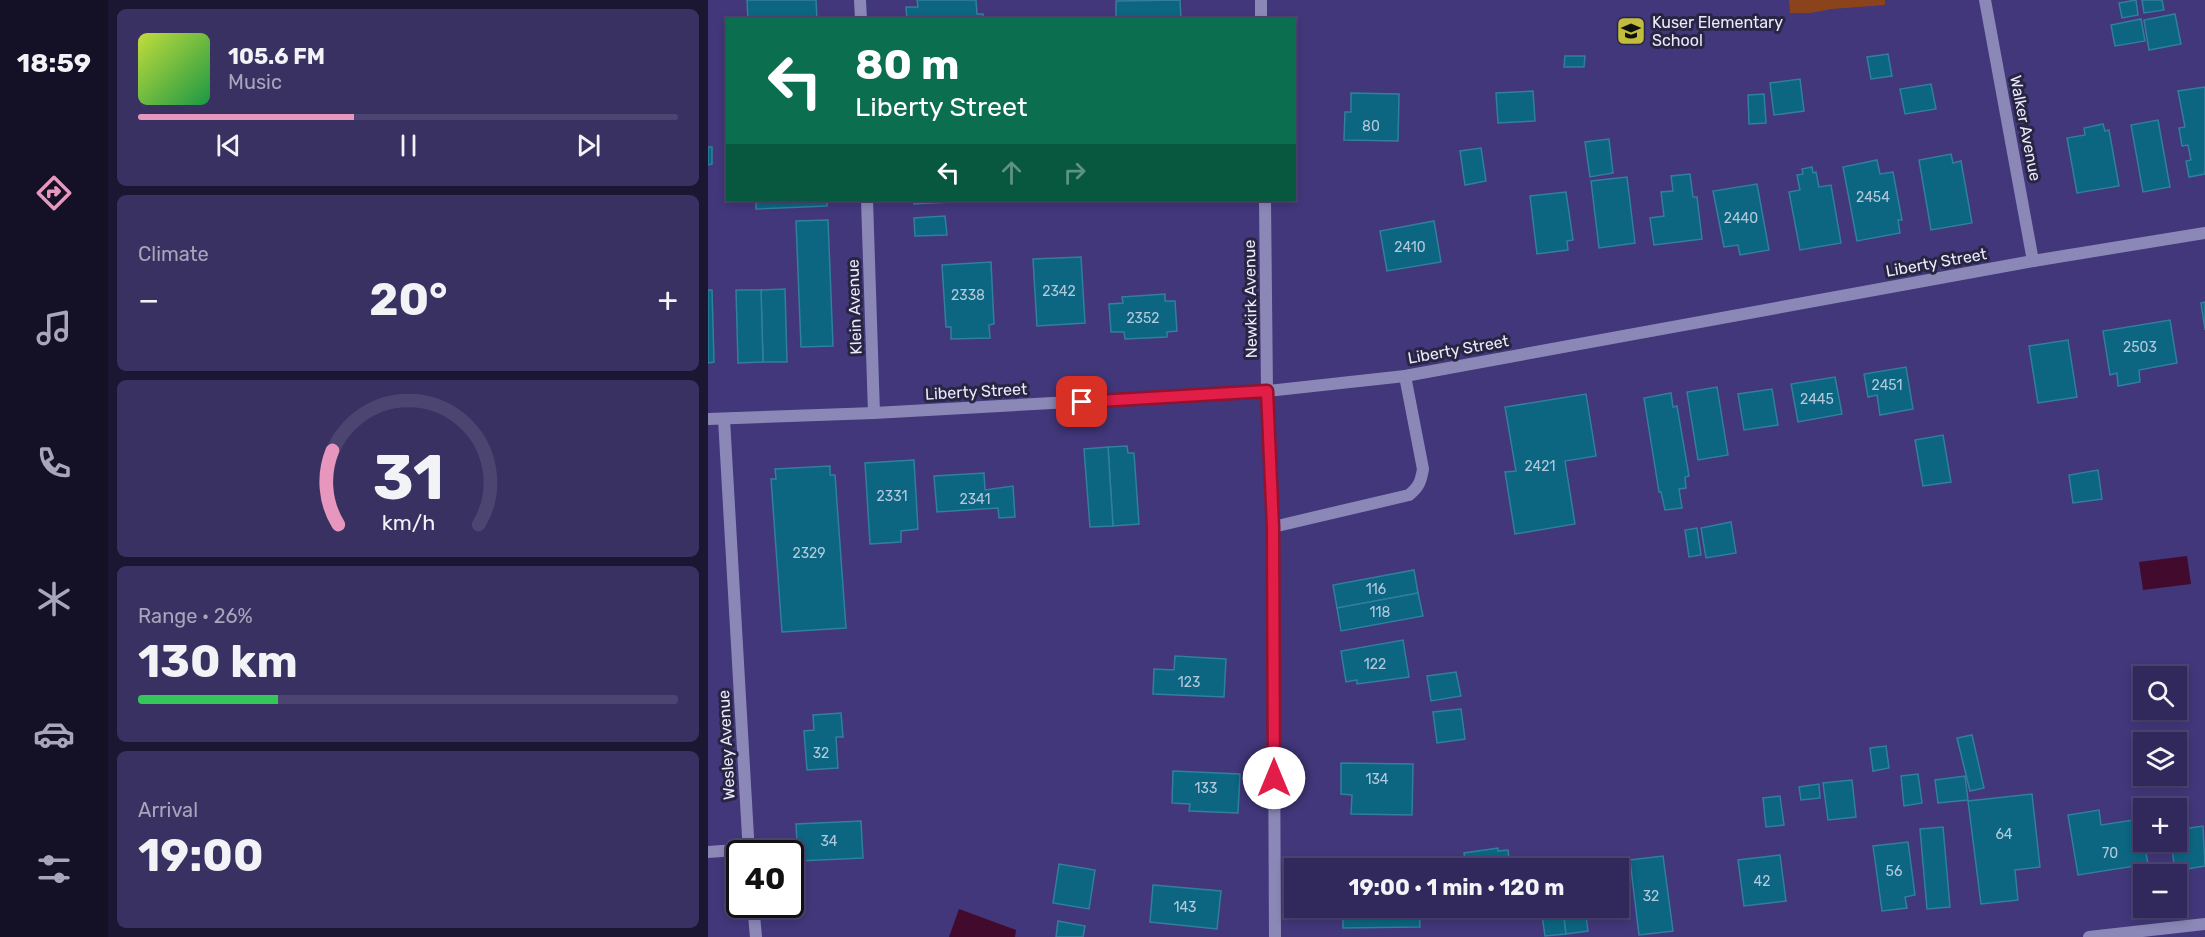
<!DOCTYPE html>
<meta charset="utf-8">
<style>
:root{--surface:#31295c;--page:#393162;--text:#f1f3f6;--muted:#a8a6bb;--line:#4c4572;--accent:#e797bd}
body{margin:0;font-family:Rubik,sans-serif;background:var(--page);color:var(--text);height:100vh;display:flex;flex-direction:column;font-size:22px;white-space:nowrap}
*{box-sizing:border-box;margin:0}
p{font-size:20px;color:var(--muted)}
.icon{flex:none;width:33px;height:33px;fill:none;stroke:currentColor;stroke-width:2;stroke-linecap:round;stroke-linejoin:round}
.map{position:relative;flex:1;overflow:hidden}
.panel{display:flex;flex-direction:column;gap:9px;padding:9px;background:#1b1733;width:600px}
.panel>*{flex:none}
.top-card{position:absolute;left:18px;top:18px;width:570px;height:183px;border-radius:0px;box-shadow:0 3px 9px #0003,0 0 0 2px var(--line);background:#0b6e4f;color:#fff;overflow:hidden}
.tools{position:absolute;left:1425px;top:666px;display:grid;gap:12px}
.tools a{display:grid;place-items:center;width:54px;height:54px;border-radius:0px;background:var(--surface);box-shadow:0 3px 9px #0003,0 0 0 2px var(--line);font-size:30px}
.speed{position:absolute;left:18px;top:840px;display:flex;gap:12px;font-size:30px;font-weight:700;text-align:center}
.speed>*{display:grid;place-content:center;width:78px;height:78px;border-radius:50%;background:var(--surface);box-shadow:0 3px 9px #0003,0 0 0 2px var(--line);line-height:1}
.speed .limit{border:3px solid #111;border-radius:9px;background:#fff;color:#111}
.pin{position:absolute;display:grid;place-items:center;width:51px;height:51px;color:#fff;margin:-26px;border-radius:12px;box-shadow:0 3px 9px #0006}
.me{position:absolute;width:66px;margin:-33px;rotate:0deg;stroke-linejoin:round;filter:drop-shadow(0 0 4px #0008)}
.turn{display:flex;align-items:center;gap:21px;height:126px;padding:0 30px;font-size:27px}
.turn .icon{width:78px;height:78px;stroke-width:2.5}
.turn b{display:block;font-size:42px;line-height:51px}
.lanes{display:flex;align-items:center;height:57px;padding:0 30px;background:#0003;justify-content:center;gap:30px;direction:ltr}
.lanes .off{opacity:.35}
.big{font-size:45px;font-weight:700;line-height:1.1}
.panel .card{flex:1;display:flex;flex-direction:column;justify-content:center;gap:9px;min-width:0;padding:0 21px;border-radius:9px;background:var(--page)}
.panel .dial{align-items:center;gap:0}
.dial svg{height:156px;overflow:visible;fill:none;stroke:var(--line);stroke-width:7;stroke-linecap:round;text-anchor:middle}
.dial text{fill:var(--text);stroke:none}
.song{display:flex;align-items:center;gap:18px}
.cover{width:72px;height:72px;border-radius:9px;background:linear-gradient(135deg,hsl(70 70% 55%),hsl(140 70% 35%))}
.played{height:6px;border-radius:3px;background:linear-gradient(90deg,var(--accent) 40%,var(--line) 40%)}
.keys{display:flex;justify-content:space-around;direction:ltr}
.heat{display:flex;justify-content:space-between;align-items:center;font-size:33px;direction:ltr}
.charge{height:9px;border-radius:4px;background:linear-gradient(90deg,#34c759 26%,var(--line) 0)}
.trip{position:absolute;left:576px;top:858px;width:345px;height:60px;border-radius:0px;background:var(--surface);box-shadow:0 3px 9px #0003,0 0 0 2px var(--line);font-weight:700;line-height:60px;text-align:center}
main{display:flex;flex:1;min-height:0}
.tab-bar{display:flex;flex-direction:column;width:108px;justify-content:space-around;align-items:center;background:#141025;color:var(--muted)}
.tab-bar .icon{width:42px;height:42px}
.tab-bar .on{color:var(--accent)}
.tab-bar b{font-size:27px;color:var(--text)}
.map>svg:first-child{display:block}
.green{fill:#8b431b}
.water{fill:#420b2e}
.building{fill:#0c6581;stroke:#327f9d;stroke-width:1.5}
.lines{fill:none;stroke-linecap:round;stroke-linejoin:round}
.service{stroke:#8b88b7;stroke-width:12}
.minor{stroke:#8b88b7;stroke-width:12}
.tertiary{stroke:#8b88b7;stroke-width:12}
.route-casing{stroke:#92132f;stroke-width:15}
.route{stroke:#e11d48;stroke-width:10}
.labels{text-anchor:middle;stroke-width:6;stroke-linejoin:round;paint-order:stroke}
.number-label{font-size:14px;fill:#b2c9dc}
.poi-label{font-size:16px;fill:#eaeafa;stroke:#282543;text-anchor:start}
.street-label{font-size:16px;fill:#eaeafa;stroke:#282543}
</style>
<main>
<nav class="tab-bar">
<b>18:59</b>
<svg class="icon on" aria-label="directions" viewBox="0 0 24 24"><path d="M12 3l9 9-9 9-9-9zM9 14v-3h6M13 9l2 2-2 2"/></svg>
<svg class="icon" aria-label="music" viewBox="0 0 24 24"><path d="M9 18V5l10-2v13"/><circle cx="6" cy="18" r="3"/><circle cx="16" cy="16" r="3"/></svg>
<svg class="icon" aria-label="phone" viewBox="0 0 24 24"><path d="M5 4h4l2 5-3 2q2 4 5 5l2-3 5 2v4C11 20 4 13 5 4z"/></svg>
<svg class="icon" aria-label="climate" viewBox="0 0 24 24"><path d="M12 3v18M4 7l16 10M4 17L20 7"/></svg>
<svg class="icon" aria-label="car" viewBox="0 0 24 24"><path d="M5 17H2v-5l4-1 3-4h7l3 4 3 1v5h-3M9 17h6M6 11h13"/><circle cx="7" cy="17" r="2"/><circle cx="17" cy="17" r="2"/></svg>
<svg class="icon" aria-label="filters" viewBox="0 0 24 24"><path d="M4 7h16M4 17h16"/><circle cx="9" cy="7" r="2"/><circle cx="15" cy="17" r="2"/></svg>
</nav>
<section class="panel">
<div class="card">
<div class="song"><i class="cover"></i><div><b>105.6 FM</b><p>Music</p></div></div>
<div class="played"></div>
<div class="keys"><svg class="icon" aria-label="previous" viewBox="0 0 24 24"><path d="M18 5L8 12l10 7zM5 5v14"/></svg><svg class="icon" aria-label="pause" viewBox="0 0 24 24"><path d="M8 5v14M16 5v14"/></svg><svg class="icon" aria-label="next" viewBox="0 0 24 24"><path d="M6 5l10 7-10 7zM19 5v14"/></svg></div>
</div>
<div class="card"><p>Climate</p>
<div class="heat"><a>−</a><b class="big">20°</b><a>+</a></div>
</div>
<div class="card dial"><svg viewBox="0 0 100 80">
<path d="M14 69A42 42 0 1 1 86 69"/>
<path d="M14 69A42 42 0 0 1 11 31" stroke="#e797bd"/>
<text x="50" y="56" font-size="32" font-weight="700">31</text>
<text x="50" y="72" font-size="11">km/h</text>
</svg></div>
<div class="card"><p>Range · 26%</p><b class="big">130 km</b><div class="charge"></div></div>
<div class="card"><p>Arrival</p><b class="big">19:00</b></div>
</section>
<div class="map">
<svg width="1497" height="937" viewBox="0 0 1497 937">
<rect width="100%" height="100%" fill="#41377a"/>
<!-- green -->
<polygon class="green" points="1081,0 1177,0 1177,5 1124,9 1102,13 1082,13"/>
<!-- water -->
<g class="water">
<polygon points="1479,556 1483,584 1435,590 1431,562"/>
<polygon points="251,909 308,930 307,937 241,937"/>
</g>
<!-- building -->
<g class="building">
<polygon points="39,0 108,0 109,20 40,20"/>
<polygon points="209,0 268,0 269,14 275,14 275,20 199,20 198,7 210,7"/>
<polygon points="472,0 473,20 408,20 408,1"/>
<polygon points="1428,0 1430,15 1414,18 1411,3"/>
<polygon points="1434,0 1454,0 1456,10 1436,13"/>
<polygon points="1467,14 1473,44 1441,50 1436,20"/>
<polygon points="1433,19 1437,41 1407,46 1403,25"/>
<polygon points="1180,54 1184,76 1163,79 1159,57"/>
<polygon points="857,56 877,56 876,67 856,67"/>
<polygon points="1092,79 1096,111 1066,115 1062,83"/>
<polygon points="1223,84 1228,109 1197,114 1192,89"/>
<polygon points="1497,87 1497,174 1481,177 1478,161 1483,160 1480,145 1474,146 1471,128 1477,127 1470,91"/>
<polygon points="825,91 827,121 790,123 788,93"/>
<polygon points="643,93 691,94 690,141 636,140 637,112 643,112"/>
<polygon points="1056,94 1058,123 1041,124 1040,95"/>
<polygon points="1450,120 1462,187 1435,192 1423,125"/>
<polygon points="1395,124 1397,131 1401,130 1411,186 1369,193 1359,138 1377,135 1376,128"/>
<polygon points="901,139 905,173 882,177 877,142"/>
<polygon points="0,147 4,147 4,164 0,165"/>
<polygon points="773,148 778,181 757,185 752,151"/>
<polygon points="1243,154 1245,163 1253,161 1264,223 1223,230 1211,160"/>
<polygon points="1169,160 1172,174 1185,172 1194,220 1190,220 1192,233 1149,241 1135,167"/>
<polygon points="1104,167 1105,173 1108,172 1111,187 1123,185 1133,243 1092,250 1081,192 1092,190 1089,175 1095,174 1094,169"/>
<polygon points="982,174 985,197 989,197 994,239 946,245 942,218 956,216 953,192 965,191 963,176"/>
<polygon points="919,177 927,243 891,248 883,181"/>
<polygon points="1049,184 1061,250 1032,255 1030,245 1016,247 1005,191"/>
<polygon points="858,192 865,240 859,241 860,250 829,254 822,196"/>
<polygon points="48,200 119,200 119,206 48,209"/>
<polygon points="205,200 283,200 206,204"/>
<polygon points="237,216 239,235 207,236 206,218"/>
<polygon points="120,220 125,346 93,347 88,221"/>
<polygon points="726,221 733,262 679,271 672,231"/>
<polygon points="373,257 377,323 329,326 325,259"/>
<polygon points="283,262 286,324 281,325 282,338 243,339 243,327 238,327 234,265"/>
<polygon points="77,289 79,362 55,362 53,290"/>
<polygon points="0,290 4,290 6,362 0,363"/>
<polygon points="28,290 53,290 55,362 30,363"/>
<polygon points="457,294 457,301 467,301 469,331 459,332 459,337 417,339 416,332 403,332 401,304 415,303 414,297"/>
<polygon points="1497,302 1497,330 1493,303"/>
<polygon points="1462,320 1469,363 1431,370 1432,382 1410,386 1409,373 1402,375 1395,331"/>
<polygon points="1360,340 1369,397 1330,403 1321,346"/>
<polygon points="1198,367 1205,409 1172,415 1169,395 1160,397 1156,374"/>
<polygon points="1127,377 1134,414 1090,422 1083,384"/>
<polygon points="1009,387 1020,455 990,460 979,392"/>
<polygon points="1064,389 1070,425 1036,430 1030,394"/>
<polygon points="963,393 965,407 969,406 981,476 977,477 978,488 971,489 974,508 957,510 953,492 951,492 936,398"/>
<polygon points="878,394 888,456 857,461 867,524 807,534 797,472 808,471 797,407"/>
<polygon points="1235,435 1243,482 1215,486 1207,440"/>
<polygon points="419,446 420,453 426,453 431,524 405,526 400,447"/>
<polygon points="400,447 405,526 382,527 376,449"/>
<polygon points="206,460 210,529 193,531 193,542 162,544 157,463"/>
<polygon points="122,466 122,475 127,475 138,628 74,632 63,479 68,479 67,469"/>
<polygon points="1390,470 1394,499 1365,503 1361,475"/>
<polygon points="276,473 277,490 305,486 307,517 291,518 290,508 229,512 226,476"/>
<polygon points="1023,522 1028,553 998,558 993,528"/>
<polygon points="989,528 993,555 981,557 977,530"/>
<polygon points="706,570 710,593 629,608 625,585"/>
<polygon points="710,593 715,616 633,631 629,608"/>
<polygon points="695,640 701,677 649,684 649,680 638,682 633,651"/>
<polygon points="467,656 518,659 516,697 445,694 446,669 466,670"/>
<polygon points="748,672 753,696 723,701 719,676"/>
<polygon points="753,709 757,739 729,743 725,712"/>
<polygon points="133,713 135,737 128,737 130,768 99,770 96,731 106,730 105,715"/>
<polygon points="1264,735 1276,788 1262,791 1249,738"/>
<polygon points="1178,746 1181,768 1165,771 1162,748"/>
<polygon points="633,763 705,764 704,815 643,814 644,795 633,794"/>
<polygon points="465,771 532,774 530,813 481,811 482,804 464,803"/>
<polygon points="1210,774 1214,803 1196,806 1193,776"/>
<polygon points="1257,776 1260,800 1230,803 1227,780"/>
<polygon points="1144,780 1148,817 1120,820 1115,783"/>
<polygon points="1111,784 1112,798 1093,800 1091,787"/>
<polygon points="1324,794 1332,867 1307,870 1310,900 1273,904 1260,801"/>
<polygon points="1072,796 1076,825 1058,827 1055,798"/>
<polygon points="1391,810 1393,825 1432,819 1440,864 1370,875 1360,815"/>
<polygon points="153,821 155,858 90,861 88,824"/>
<polygon points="1495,826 1497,866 1467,871 1463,842 1468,842 1468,830"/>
<polygon points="1235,827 1242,907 1219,909 1212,829"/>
<polygon points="1200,842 1207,895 1197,897 1199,908 1174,911 1165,846"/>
<polygon points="790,848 790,851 800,850 802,868 758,868 756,853"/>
<polygon points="1072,855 1078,901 1036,906 1030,860"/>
<polygon points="955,856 965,931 931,935 922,860"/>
<polygon points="351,864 387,870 381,909 345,903"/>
<polygon points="445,885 513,891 509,929 442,922"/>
<polygon points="635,908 711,908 712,927 635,928"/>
<polygon points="833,908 855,908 858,934 837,936"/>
<polygon points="855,908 877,908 880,931 858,934"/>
<polygon points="350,921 377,926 375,937 348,937"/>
</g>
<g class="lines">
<!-- service -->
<path class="service" d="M565,527L701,495C711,487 713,481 715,469L697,376"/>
<!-- minor -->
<g class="minor">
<polyline points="152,0 153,20"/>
<polyline points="1277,0 1325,261"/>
<polyline points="159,200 166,413"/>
<polyline points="16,419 41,854"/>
<polyline points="0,852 41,849"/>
<polyline points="45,904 48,937"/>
<polyline points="1381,937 1497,924"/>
</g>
<!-- tertiary -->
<g class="tertiary">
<polyline points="553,0 553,20"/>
<polyline points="557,200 559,391 565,527 567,937"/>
<polyline points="0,419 166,413 559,391 697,376 1325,261 1497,233"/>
</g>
</g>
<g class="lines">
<!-- route casing -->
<g class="route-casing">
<polyline id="route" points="374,402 559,391 565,527 566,778"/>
</g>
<!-- route -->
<use href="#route" class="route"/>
</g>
<!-- icons -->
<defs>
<g id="school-square" transform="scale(1.5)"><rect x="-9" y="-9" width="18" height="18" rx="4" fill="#c3bd3e" stroke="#282543"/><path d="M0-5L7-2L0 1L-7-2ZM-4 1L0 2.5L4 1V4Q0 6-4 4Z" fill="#111"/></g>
</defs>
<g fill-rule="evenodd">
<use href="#school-square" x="923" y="31"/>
</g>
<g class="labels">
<!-- number labels -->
<g class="number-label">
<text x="663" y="131">80</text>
<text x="1165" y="202">2454</text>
<text x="1033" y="223">2440</text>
<text x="702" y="252">2410</text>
<text x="351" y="296">2342</text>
<text x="260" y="300">2338</text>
<text x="435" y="323">2352</text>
<text x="1432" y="352">2503</text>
<text x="1179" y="390">2451</text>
<text x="1109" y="404">2445</text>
<text x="832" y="471">2421</text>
<text x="184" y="501">2331</text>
<text x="267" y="504">2341</text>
<text x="101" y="558">2329</text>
<text x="668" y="594">116</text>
<text x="672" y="617">118</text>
<text x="667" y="669">122</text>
<text x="481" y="687">123</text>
<text x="113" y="758">32</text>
<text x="669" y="784">134</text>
<text x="498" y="793">133</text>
<text x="1296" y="839">64</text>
<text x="121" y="846">34</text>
<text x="1402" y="858">70</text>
<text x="1186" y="876">56</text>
<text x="1054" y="886">42</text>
<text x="943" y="901">32</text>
<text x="477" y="912">143</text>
</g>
<!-- poi labels -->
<g class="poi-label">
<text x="944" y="28">Kuser Elementary<tspan x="944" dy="18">School</tspan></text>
</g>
<!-- street labels -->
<g class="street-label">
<text transform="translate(1318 128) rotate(79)" y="6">Walker Avenue</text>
<text transform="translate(1228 262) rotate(-10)" y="6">Liberty Street</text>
<text transform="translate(542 299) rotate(-91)" y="6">Newkirk Avenue</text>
<text transform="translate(146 307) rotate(-92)" y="6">Klein Avenue</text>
<text transform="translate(750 349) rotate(-10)" y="6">Liberty Street</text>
<text transform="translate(268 391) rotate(-3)" y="6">Liberty Street</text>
<text transform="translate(18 745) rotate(-93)" y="6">Wesley Avenue</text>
</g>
</g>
</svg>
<div class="tools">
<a><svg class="icon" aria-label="search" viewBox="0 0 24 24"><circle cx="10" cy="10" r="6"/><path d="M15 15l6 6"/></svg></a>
<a><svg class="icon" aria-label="layers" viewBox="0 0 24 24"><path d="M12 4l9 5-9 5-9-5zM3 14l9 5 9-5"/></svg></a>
<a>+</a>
<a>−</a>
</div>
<div class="speed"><div class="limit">40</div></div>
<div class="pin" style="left:374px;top:402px;background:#d93025"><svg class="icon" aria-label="arrive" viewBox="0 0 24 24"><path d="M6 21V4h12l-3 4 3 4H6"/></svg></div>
<svg class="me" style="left:566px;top:778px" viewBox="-20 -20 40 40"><circle r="19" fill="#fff"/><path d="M0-13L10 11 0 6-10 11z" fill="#e11d48"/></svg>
<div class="trip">19:00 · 1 min · 120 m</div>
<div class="top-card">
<div class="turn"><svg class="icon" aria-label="left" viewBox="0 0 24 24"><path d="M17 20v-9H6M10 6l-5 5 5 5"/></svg><div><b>80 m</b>Liberty Street</div></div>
<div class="lanes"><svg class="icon" aria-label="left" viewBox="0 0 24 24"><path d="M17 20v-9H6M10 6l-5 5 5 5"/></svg><svg class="icon off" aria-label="ahead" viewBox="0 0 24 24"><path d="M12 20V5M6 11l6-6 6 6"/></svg><svg class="icon off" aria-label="right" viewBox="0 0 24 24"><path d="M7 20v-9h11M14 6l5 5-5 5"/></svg></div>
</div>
</div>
</main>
